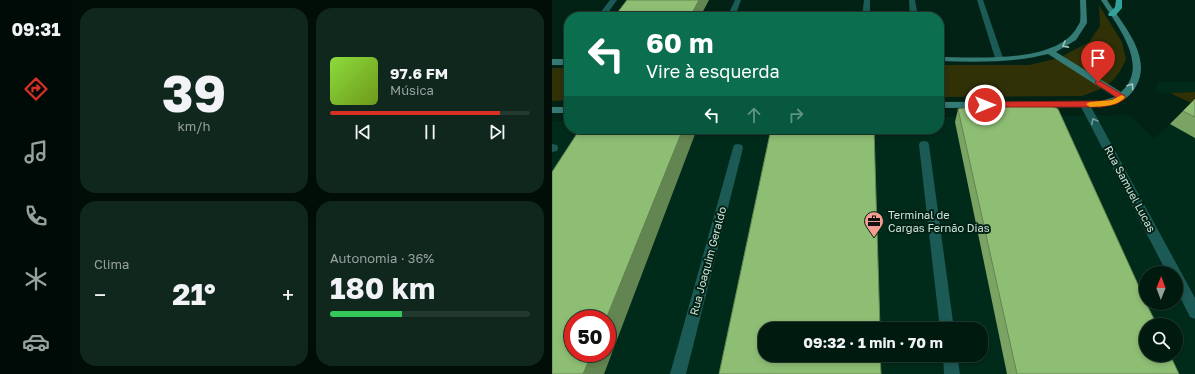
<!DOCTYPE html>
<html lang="pt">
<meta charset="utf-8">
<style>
:root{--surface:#011a0f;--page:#0f271d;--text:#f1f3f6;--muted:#96a19e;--line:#23382f;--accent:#d93025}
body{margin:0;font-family:"Golos Text",sans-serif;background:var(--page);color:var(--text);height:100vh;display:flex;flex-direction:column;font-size:15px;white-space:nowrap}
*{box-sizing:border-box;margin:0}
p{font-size:13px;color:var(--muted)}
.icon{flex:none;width:22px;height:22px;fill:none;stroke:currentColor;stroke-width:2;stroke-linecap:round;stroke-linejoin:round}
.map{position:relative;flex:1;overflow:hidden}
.drawer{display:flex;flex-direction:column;gap:8px;padding:8px;background:#010e08;width:480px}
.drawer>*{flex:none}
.guide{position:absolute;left:12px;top:12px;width:380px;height:122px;border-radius:16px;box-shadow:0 2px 6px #0003,0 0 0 1px var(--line);background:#0b6e4f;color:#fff;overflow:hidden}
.needle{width:26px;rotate:1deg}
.fabs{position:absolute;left:587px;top:266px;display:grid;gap:8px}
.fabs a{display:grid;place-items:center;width:44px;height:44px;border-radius:50%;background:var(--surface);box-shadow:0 2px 6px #0003,0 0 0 1px var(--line);font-size:20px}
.speed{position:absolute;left:12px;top:310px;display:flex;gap:8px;font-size:20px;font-weight:700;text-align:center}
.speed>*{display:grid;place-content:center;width:52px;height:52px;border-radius:50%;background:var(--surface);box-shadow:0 2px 6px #0003,0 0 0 1px var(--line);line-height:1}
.speed .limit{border:6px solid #d22;background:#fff;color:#111}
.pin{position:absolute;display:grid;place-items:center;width:34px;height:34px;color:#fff;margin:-41px -17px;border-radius:50% 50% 50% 0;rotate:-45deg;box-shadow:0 0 4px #0007}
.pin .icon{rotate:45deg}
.me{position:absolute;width:44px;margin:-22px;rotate:90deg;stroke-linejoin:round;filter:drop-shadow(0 0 3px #0008)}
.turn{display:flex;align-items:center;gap:14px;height:84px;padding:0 16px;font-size:18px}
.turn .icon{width:52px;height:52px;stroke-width:2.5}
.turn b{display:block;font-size:28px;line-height:34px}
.lanes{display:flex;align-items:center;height:38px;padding:0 16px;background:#0003;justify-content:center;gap:20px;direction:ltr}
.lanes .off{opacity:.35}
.big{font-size:30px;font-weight:700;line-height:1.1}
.drawer .card{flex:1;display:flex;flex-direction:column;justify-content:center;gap:6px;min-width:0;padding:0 14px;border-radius:16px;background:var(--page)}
.drawer .dial{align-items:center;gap:0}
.dial b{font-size:52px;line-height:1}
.song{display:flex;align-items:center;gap:12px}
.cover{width:48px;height:48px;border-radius:6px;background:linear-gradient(135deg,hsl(90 70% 55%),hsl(80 70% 35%))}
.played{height:4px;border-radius:2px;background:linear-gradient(90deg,var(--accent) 85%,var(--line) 85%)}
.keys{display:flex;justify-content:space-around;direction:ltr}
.heat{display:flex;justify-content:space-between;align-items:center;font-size:22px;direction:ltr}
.charge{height:6px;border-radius:3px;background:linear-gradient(90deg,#34c759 36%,var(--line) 0)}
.drawer .tiles{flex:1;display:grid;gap:8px;grid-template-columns:repeat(2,1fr)}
.trip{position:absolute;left:206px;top:322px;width:230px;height:40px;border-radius:16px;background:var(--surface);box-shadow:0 2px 6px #0003,0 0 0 1px var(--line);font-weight:700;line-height:40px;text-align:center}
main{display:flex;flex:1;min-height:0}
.dock{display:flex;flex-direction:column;width:72px;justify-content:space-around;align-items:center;background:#000a06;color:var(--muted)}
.dock .icon{width:28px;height:28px}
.dock .current{color:var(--accent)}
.dock b{font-size:18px;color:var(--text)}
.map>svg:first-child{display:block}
.built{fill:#002b1a;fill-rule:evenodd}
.green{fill:#313108}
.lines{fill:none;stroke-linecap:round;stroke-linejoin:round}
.service{fill:#1c5a56;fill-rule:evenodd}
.minor{fill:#1c5a56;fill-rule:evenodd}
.secondary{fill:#347a75;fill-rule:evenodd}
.trunk{fill:#34a19a;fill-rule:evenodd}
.wall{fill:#7aa364}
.shaded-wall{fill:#638551}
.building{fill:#8ebe74;stroke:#638551}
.oneway{stroke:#a1c4bb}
.oneway2{stroke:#769e98}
.route{fill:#d93025;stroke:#8d1f18}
.slow{fill:#f59e0b}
.labels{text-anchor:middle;stroke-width:4;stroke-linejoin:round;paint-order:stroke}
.street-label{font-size:11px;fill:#d0e3d9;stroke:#012214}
.poi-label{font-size:11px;fill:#d0e3d9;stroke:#012214;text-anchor:start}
</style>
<main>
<nav class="dock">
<b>09:31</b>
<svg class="icon current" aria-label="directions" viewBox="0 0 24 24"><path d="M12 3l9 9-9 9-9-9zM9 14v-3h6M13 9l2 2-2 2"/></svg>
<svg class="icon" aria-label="music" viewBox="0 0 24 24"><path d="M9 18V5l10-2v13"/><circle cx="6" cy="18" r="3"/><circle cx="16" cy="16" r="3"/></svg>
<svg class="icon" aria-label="phone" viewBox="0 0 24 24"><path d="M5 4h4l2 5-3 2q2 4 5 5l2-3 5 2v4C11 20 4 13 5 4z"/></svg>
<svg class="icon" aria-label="climate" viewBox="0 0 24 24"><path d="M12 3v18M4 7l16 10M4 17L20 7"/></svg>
<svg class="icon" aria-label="car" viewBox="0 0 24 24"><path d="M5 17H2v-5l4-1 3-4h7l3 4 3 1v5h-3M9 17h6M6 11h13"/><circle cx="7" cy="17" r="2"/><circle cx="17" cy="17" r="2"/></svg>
</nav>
<section class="drawer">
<div class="tiles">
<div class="card dial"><b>39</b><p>km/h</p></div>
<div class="card">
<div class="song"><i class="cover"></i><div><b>97.6 FM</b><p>Música</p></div></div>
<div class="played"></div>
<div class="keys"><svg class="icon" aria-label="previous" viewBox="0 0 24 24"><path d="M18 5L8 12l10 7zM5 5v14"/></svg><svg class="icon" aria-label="pause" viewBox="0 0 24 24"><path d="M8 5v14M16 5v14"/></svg><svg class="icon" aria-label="next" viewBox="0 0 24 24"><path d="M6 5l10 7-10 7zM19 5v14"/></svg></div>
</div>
<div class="card"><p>Clima</p>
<div class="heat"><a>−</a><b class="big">21°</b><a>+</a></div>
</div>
<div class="card"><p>Autonomia · 36%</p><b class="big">180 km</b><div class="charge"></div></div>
</div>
</section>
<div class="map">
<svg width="643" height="374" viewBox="0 0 643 374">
<rect width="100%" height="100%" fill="#012214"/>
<!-- built -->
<g class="built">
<polygon points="605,82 643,82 643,92 607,93 604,90"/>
<path d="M643,99V374H0V121H17V129H387V117L578,115L602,139ZM594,273H624V303H594ZM21,319H55V353H21ZM594,325H624V355H594ZM213,329H429V355H213Z"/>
</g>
<!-- green -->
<g class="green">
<path d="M547,5L570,42L574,59C563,84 555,87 530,96L387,97V65H477L507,58L537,42L548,26Z"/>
<polygon points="0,68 17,68 17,100 0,101"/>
<polygon points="643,92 643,99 639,103 618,93"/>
</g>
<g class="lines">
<!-- service -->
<g class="service">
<polygon points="58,0 65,0 53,17 45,17"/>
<polygon points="183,0 189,0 183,17 175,17"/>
<polygon points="312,0 318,0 318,17 310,17"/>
<polygon points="357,0 363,0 366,17 358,17"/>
<polygon points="425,0 431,0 451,58 450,60 447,60 443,58"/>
</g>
<!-- minor -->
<g class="minor">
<polygon points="533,102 538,105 643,298 643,319 638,317 624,289 624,273 615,273 528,105"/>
<polygon points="372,141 376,142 377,145 402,329 388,329 367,145 368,142"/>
<polygon points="0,144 5,145 6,148 5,151 0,152"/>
<polygon points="186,144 190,145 191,148 134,374 118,374 181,148 182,145"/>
<polygon points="391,355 405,355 408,374 392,374"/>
</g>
<!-- secondary -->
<g class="secondary">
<path d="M528,0H534L535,23L524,40L504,52L569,92C599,66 564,24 549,0H555C571,25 602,58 583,88C575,101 563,105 549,107L387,108V102L549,101L563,97L496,54C461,63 424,62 387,61V57C423,57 502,64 524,29C525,27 527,24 528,22C529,15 528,7 528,0Z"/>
<rect x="0" y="59" width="17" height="6"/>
<rect x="0" y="107" width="17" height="6"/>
</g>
<!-- trunk -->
<polygon class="trunk" points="564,0 570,0 570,8 563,16 557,16 556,14 563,7"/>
</g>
<!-- wall -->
<g class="wall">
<polygon points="643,99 643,138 618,124"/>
<polygon points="406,109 627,374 455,374 403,122"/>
</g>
<!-- shaded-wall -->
<g class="shaded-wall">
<polygon points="147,0 157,0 148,17 138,17"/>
<polygon points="131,129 145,129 52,374 31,374 40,353 55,353 55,319 54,319"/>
</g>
<!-- building -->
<g class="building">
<polygon points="75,0 147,0 138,17 62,17"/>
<polygon points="643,99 643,117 631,111"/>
<polygon points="498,105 506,109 594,302 594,303 605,325 594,325 594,355 618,355 627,374 465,374 406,109 422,106"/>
<polygon points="28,129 131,129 54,319 21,319 21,353 40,353 31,374 0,374 0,172"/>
<polygon points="219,129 322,129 328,329 213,329 213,355 328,355 329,374 167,374"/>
</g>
<!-- one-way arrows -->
<defs><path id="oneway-chevron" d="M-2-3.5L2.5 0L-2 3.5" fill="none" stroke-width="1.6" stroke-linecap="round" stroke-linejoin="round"/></defs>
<g class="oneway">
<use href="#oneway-chevron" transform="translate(513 45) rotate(151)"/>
<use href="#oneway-chevron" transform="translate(579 86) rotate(-56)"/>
</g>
<use class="oneway2" href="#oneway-chevron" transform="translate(542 121) rotate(-118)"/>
<!-- route -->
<polygon class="route" points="546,80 573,96 573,99 564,104 549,107 433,107 429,105 433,102 549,101 560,100 564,97 544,84 543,82"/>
<!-- slow -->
<path class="slow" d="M570,95L573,97C565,107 550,106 538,107L534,104L538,102L560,100Z"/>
<!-- icons -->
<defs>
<g id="office-pin" transform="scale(1)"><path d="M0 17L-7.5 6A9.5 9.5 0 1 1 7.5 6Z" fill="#f59d90" stroke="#012214"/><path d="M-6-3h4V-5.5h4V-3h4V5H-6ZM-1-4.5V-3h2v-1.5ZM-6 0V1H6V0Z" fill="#111"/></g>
</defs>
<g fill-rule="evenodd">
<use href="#office-pin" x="322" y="221"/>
</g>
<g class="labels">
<!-- street labels -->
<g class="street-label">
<text transform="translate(578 189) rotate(62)" y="4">Rua Samuel Lucas</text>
<text transform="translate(156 261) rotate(-75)" y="4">Rua Joaquim Geraldo</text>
</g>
<!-- poi labels -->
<g class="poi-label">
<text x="336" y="219">Terminal de<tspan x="336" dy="13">Cargas Fernão Dias</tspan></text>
</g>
</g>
</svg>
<div class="fabs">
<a><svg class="needle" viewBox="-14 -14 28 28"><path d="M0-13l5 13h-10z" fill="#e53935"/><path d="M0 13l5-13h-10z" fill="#96a19e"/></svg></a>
<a><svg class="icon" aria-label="search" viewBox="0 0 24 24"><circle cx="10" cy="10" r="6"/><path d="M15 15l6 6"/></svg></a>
</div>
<div class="speed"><div class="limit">50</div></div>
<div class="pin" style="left:546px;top:82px;background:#d93025"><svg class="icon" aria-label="arrive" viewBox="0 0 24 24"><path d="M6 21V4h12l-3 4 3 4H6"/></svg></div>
<svg class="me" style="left:433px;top:105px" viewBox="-20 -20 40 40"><circle r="17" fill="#d93025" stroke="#fff" stroke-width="3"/><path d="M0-11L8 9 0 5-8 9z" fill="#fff"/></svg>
<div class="trip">09:32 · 1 min · 70 m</div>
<div class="guide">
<div class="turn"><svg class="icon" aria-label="left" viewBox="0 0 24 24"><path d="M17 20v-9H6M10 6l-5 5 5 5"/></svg><div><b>60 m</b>Vire à esquerda</div></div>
<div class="lanes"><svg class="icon" aria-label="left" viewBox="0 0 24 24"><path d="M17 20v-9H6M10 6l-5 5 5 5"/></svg><svg class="icon off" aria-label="ahead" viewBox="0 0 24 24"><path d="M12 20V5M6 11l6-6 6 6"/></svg><svg class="icon off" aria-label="right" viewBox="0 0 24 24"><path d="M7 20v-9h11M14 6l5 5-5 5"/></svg></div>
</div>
</div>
</main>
